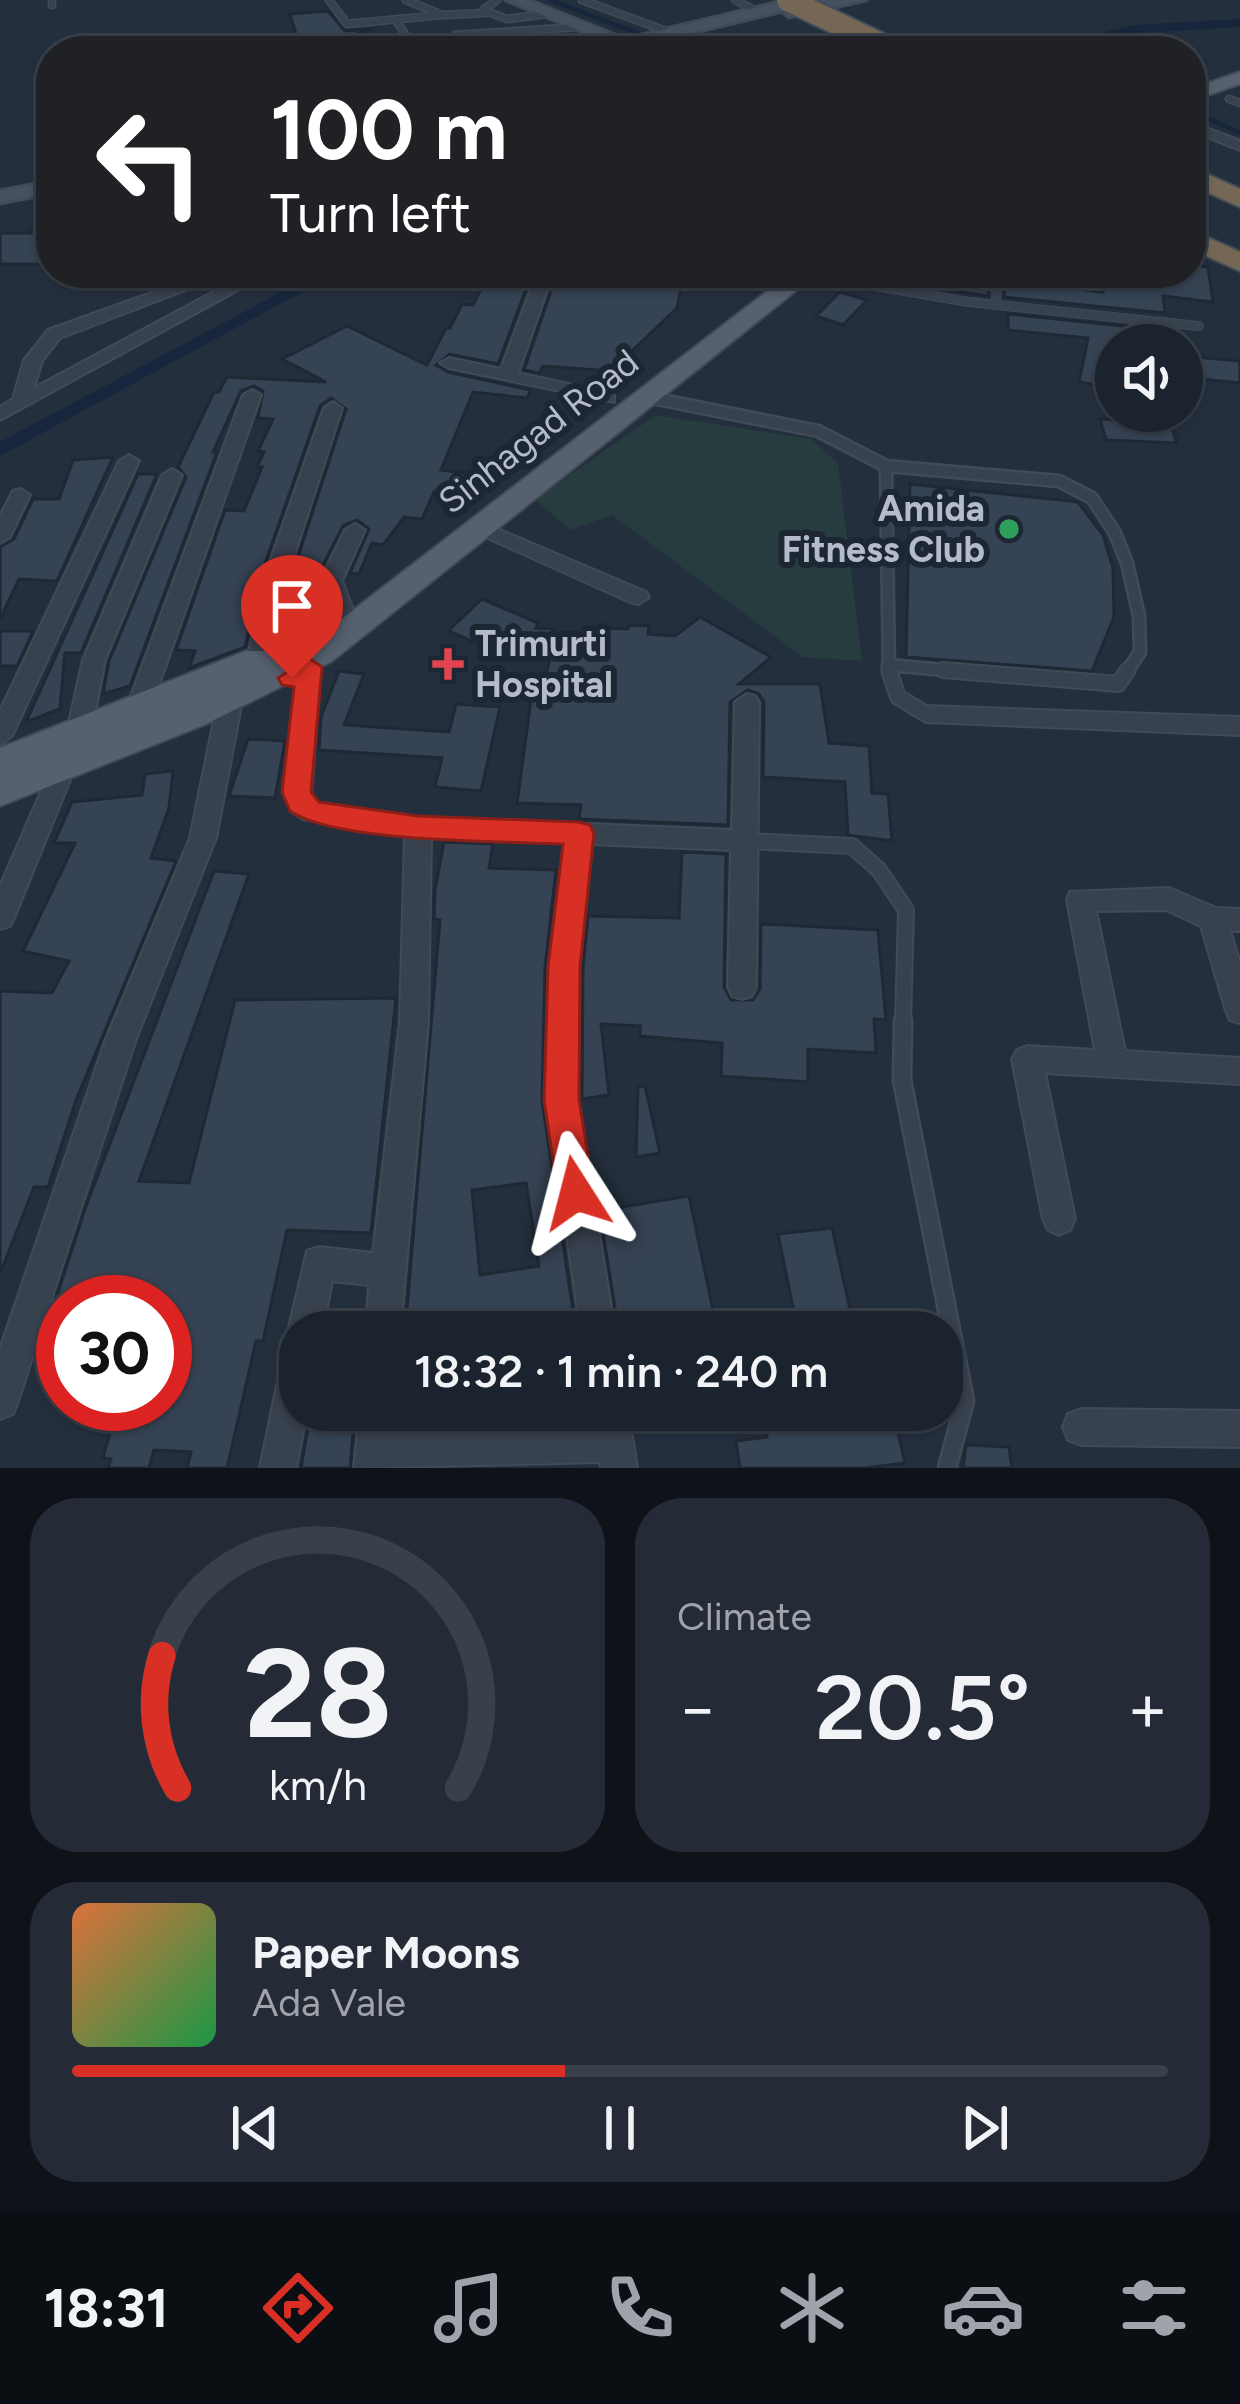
<!DOCTYPE html>
<meta charset="utf-8">
<style>
:root{--surface:#1b232e;--page:#242b36;--text:#f1f3f6;--muted:#a0a4aa;--line:#39404a;--accent:#d93025}
body{margin:0;font-family:Figtree,sans-serif;background:var(--page);color:var(--text);height:100vh;display:flex;flex-direction:column;font-size:45px;white-space:nowrap}
*{box-sizing:border-box;margin:0}
p{font-size:39px;color:var(--muted)}
.icon{flex:none;width:66px;height:66px;fill:none;stroke:currentColor;stroke-width:2;stroke-linecap:round;stroke-linejoin:round}
.map{position:relative;height:1468px;overflow:hidden}
.side{display:flex;flex-direction:column;gap:30px;padding:30px;background:#0f1319;flex:1}
.side>*{flex:none}
.guide{position:absolute;left:36px;top:36px;width:1170px;height:252px;border-radius:48px;box-shadow:0 3px 9px #0004,0 0 0 3px var(--line);background:#202124;color:#fff;overflow:hidden}
.tools{position:absolute;left:1095px;top:324px;display:grid;gap:24px}
.tools a{display:grid;place-items:center;width:108px;height:108px;border-radius:50%;background:var(--surface);box-shadow:0 3px 9px #0004,0 0 0 3px var(--line);font-size:60px}
.speed{position:absolute;left:36px;top:1275px;display:flex;gap:24px;font-size:60px;font-weight:700;text-align:center}
.speed>*{display:grid;place-content:center;width:156px;height:156px;border-radius:50%;background:var(--surface);box-shadow:0 3px 9px #0004,0 0 0 3px var(--line);line-height:1}
.speed .limit{border:18px solid #d22;background:#fff;color:#111}
.pin{position:absolute;display:grid;place-items:center;width:102px;height:102px;color:#fff;margin:-123px -51px;border-radius:50% 50% 50% 0;rotate:-45deg;box-shadow:0 0 12px #0007}
.pin .icon{rotate:45deg}
.me{position:absolute;width:132px;margin:-66px;rotate:351deg;stroke-linejoin:round;filter:drop-shadow(0 0 9px #0008)}
.turn{display:flex;align-items:center;gap:42px;height:252px;padding:0 36px;font-size:54px}
.turn .icon{width:156px;height:156px;stroke-width:2.5}
.turn b{display:block;font-size:84px;line-height:102px}
.big{font-size:90px;font-weight:600;line-height:1.1}
.side .card{flex:1;display:flex;flex-direction:column;justify-content:center;gap:18px;min-width:0;padding:0 42px;border-radius:48px;background:var(--page)}
.side .dial{align-items:center;gap:0}
.dial svg{height:312px;overflow:visible;fill:none;stroke:var(--line);stroke-width:7;stroke-linecap:round;text-anchor:middle}
.dial text{fill:var(--text);stroke:none}
.song{display:flex;align-items:center;gap:36px}
.cover{width:144px;height:144px;border-radius:18px;background:linear-gradient(135deg,hsl(20 70% 55%),hsl(140 70% 35%))}
.played{height:12px;border-radius:6px;background:linear-gradient(90deg,var(--accent) 45%,var(--line) 45%)}
.keys{display:flex;justify-content:space-around;direction:ltr}
.heat{display:flex;justify-content:space-between;align-items:center;font-size:66px;direction:ltr}
.side .tiles{flex:1;display:grid;gap:30px;grid-template-columns:1fr 1fr}
.card:last-child{grid-column:span 2}
.trip{position:absolute;left:279px;top:1311px;width:684px;height:120px;border-radius:48px;background:var(--surface);box-shadow:0 3px 9px #0004,0 0 0 3px var(--line);font-weight:600;line-height:120px;text-align:center}
.tabs{display:flex;height:192px;justify-content:space-around;align-items:center;background:#0b0e12;color:var(--muted)}
.tabs .icon{width:84px;height:84px}
.tabs .active{color:var(--accent)}
.tabs b{font-size:54px;color:var(--text)}
.map>svg:first-child{display:block}
.green{fill:#263c3f}
.lines{fill:none;stroke-linecap:round;stroke-linejoin:round}
.stream{stroke:#17263c;stroke-width:4.5}
.canal{fill:#17263c;fill-rule:evenodd}
.building{fill:#364354;stroke:#1f2835;stroke-width:3;fill-rule:evenodd}
.lane-far4-casing{stroke:#414a57;stroke-width:9}
.lane-far3-casing{stroke:#414a57;stroke-width:10}
.lane-far2-casing{stroke:#414a57;stroke-width:15}
.lane-far1-casing{stroke:#414a57;stroke-width:18}
.lane-casing{stroke:#414a57;stroke-width:21}
.street-casing{stroke:#414a57;stroke-width:4}
.secondary-casing{stroke:#414a57;stroke-width:5}
.primary-casing{stroke:#414a57;stroke-width:4}
.highway-casing{stroke:#434c59;stroke-width:4}
.lane-far4{stroke:#38414e;stroke-width:6}
.lane-far3{stroke:#38414e;stroke-width:8}
.lane-far2{stroke:#38414e;stroke-width:10}
.lane-far1{stroke:#38414e;stroke-width:14}
.lane{stroke:#38414e;stroke-width:16}
.street{fill:#38414e;fill-rule:evenodd}
.secondary{fill:#465061;fill-rule:evenodd}
.primary{fill:#56606e;fill-rule:evenodd}
.highway{fill:#746855;fill-rule:evenodd}
.highway-bridge-casing{stroke:#434c59;stroke-width:26;stroke-linecap:butt}
.highway-bridge{stroke:#746855;stroke-width:22}
.route{fill:#d93025;stroke:#8d1f18;stroke-width:3}
.leisure-dot{fill:#2e9e5b;stroke:#1d2633;stroke-width:4.5}
.health-dot{fill:#e0444e;stroke:#1d2633;stroke-width:4.5}
.labels{text-anchor:middle;stroke-width:12;stroke-linejoin:round;paint-order:stroke}
.street-label{font-size:36px;fill:#b4bcc9;stroke:#1d2633}
.poi-label{font-size:36px;font-weight:bold;fill:#b4bcc9;stroke:#1d2633;text-anchor:end}
</style>
<div class="map">
<svg width="1240" height="1468" viewBox="0 0 1240 1468">
<rect width="100%" height="100%" fill="#242f3e"/>
<!-- green -->
<polygon class="green" points="656,415 811,439 838,463 862,661 802,657 612,515 570,530 535,499"/>
<g class="lines">
<!-- stream -->
<g class="stream">
<polyline points="550,0 684,51"/>
<polyline points="1191,111 1240,133"/>
</g>
<!-- canal -->
<g class="canal">
<polygon points="1240,19 1240,27 1135,33 1048,51 1025,51 1135,25"/>
<polygon points="317,273 337,273 0,456 0,442"/>
</g>
</g>
<!-- building -->
<g class="building">
<polygon points="328,11 345,31 374,29 352,35 347,42 349,51 301,51 290,14"/>
<polygon points="51,198 51,264 0,264 0,233 31,233"/>
<polygon points="1191,265 1208,267 1213,302 1163,296 1165,313 1004,297 1005,281 1103,292 1102,273 1191,273"/>
<polygon points="489,273 532,273 498,364 450,354 436,365 448,372 531,390 527,398 473,392 441,470 466,473 455,495 434,492 422,519 404,517 383,545 372,543 359,574 350,573 369,529 357,520 343,526 316,579 320,594 281,627 296,563 346,409 331,398 320,406 266,561 245,647 189,668 195,651 176,650 225,510 244,511 262,467 257,467 264,452 258,451 273,419 258,418 263,391 254,386 241,391 213,452 217,452 130,686 103,694 109,661 186,477 178,467 214,392 219,392 227,377 326,382 282,359 347,326 427,365 446,328 450,328 462,304 473,305"/>
<polygon points="557,273 684,273 677,308 611,371 543,366 539,373 524,370"/>
<polygon points="950,273 987,273 988,296 948,290"/>
<polygon points="840,292 867,300 843,325 816,316"/>
<polygon points="1008,314 1151,329 1153,345 1116,341 1116,388 1079,382 1088,338 1008,330"/>
<polygon points="1196,357 1240,361 1240,383 1202,379"/>
<polygon points="1100,419 1170,423 1177,443 1106,440"/>
<polygon points="113,457 57,581 19,579 0,619 0,547 14,539 33,499 59,499 73,460"/>
<polygon points="138,474 157,474 81,653 65,653 60,709 26,722"/>
<polygon points="910,484 1078,502 1103,535 1113,568 1114,617 1092,671 906,657"/>
<polygon points="482,599 538,623 536,628 554,629 553,634 605,639 606,628 628,629 629,625 649,626 648,634 675,636 700,617 771,657 739,684 820,684 829,743 869,746 872,793 888,794 892,841 848,835 845,782 763,777 764,702 759,694 748,690 730,702 728,825 579,819 581,805 517,803 531,700 540,700 550,658 488,648 448,631"/>
<polygon points="0,631 33,631 17,666 0,666"/>
<polygon points="339,671 364,674 344,725 449,732 456,704 500,707 481,791 435,787 442,758 319,750 321,717"/>
<polygon points="248,739 285,741 275,798 229,796"/>
<polygon points="173,771 169,808 151,858 176,861 76,1100 48,1187 34,1187 0,1274 0,991 52,993 69,961 23,951 75,843 54,843 72,802 142,795 145,774"/>
<path d="M444,842L493,844L489,868L556,870L545,967L542,1100L576,1332H405L440,920L434,919L435,890ZM526,1183L539,1266L480,1275L472,1190Z"/>
<polygon points="682,852 726,854 724,987 731,1000 753,1000 760,989 761,924 878,930 886,1020 874,1019 876,1053 808,1049 808,1082 721,1076 722,1043 640,1036 640,1026 601,1024 609,1095 582,1099 583,967 588,916 679,918"/>
<polygon points="214,871 249,874 139,1181 189,1183 235,1000 396,998 371,1233 287,1230 263,1341 256,1341 227,1468 187,1468 191,1452 154,1450 149,1468 108,1468 111,1459 103,1458 115,1415 124,1416 127,1404 165,1404 165,1302 55,1302 85,1209"/>
<polygon points="645,1086 660,1153 636,1157 638,1087"/>
<polygon points="689,1196 714,1315 692,1318 695,1332 619,1332 598,1203 603,1210"/>
<polygon points="832,1228 855,1332 798,1332 778,1234"/>
<polygon points="311,1410 355,1410 350,1468 301,1468"/>
<polygon points="400,1410 562,1410 563,1422 399,1425"/>
<polygon points="761,1410 893,1410 905,1463 865,1468 740,1468 736,1441 767,1437"/>
<polygon points="966,1445 1009,1447 1012,1468 963,1468"/>
</g>
<g class="lines">
<!-- lane-far4 casing -->
<g class="lane-far4-casing">
<g id="lane-far4">
<polyline points="52,0 52,5"/>
<polyline points="329,0 347,24 442,15"/>
<polyline points="406,0 442,15 486,13"/>
<polyline points="497,0 483,10 507,19 547,14"/>
<polyline points="582,0 720,51"/>
<polyline points="735,0 758,12"/>
<polyline points="455,35 578,27"/>
<polyline points="357,51 354,44 408,39 396,20"/>
<polyline points="1229,99 1240,103"/>
</g>
</g>
<!-- lane-far3 casing -->
<g class="lane-far3-casing">
<g id="lane-far3">
<polyline points="805,274 969,302 1199,326"/>
<polyline points="996,305 997,273"/>
</g>
</g>
<!-- lane-far2 casing -->
<g class="lane-far2-casing">
<g id="lane-far2">
<polyline points="647,397 818,431 886,466 1059,481 1092,498 1115,533 1127,563 1139,616 1140,652 1126,673"/>
<polyline points="886,466 889,673"/>
<polyline points="888,665 979,673"/>
</g>
</g>
<!-- lane-far1 casing -->
<g class="lane-far1-casing">
<g id="lane-far1">
<polyline points="889,670 898,697 926,714"/>
<polyline points="943,670 1118,684 1128,670"/>
<polyline points="747,841 852,846 879,870 906,910 903,1024"/>
</g>
</g>
<!-- lane casing -->
<g class="lane-casing">
<polyline id="lane" points="903,1021 902,1080 965,1401 947,1468"/>
</g>
<!-- street casing -->
<g class="street-casing">
<g id="street">
<polygon points="1191,122 1240,141 1240,150 1191,131"/>
<polygon points="207,273 230,273 60,338 42,361 34,388 249,273 269,273 0,420 0,407 13,399 24,360 48,330"/>
<polygon points="537,273 553,273 518,373 614,394 614,402 449,368 440,363 449,358 501,369"/>
<polygon points="252,390 261,395 151,707 139,715 131,713 127,707 243,395"/>
<polygon points="333,402 342,408 292,562 269,659 266,664 250,664 247,659 270,562 324,408"/>
<polygon points="129,455 139,461 12,736 0,745 0,711 119,461"/>
<polygon points="172,469 182,475 105,660 91,732 79,741 71,738 67,732 83,660 162,475"/>
<polygon points="20,489 30,495 10,537 0,543 0,516 13,491"/>
<polygon points="479,521 646,592 649,597 638,604 630,602 472,531 469,527"/>
<polygon points="355,524 365,530 342,581 355,615 344,622 333,615 320,581 345,530"/>
<polygon points="309,659 320,667 311,798 318,803 418,817 732,830 735,702 747,694 755,696 759,702 756,987 752,996 742,999 732,996 728,987 731,850 591,844 578,967 577,1100 615,1332 581,1332 547,1100 550,967 565,843 431,837 428,1023 400,1332 366,1332 369,1285 332,1281 322,1332 300,1332 300,1410 307,1410 296,1468 260,1468 283,1356 292,1342 288,1332 307,1251 319,1247 373,1253 400,1023 405,835 303,819 291,811 283,792 298,667"/>
<polygon points="229,698 241,706 216,838 136,1039 18,1401 13,1414 0,1419 0,1349 106,1039 190,838 217,706"/>
<polygon points="926,706 1240,717 1240,735 926,722 914,714"/>
<polygon points="58,771 67,773 70,780 14,918 10,926 0,929 0,886 46,780 49,773"/>
<polygon points="1169,888 1216,908 1240,909 1240,931 1230,931 1240,963 1240,1023 1230,1020 1226,1011 1201,926 1166,910 1096,911 1125,1051 1240,1058 1240,1084 1045,1073 1075,1219 1070,1230 1059,1235 1048,1230 1043,1219 1012,1059 1017,1050 1027,1046 1095,1050 1067,900 1070,892"/>
<polygon points="1081,1409 1240,1411 1240,1447 1081,1445 1068,1440 1063,1427 1068,1414"/>
<polygon points="360,1410 396,1410 394,1430 595,1426 592,1410 628,1410 637,1468 601,1468 600,1462 354,1468"/>
</g>
</g>
<!-- secondary casing -->
<g class="secondary-casing">
<g id="secondary">
<polygon points="506,0 528,0 625,39 787,0 866,0 789,17 782,11 624,49"/>
<polygon points="51,181 51,193 0,203 0,191"/>
</g>
</g>
<!-- primary casing -->
<g class="primary-casing">
<g id="primary">
<polygon points="1240,72 1240,84 1191,101 1191,89"/>
<polygon points="791,273 818,273 332,661 206,724 0,806 0,777 4,775 0,776 0,748 246,651 270,651 274,661 308,645"/>
</g>
</g>
<!-- highway casing -->
<g class="highway-casing">
<g id="highway">
<polygon points="1191,167 1240,189 1240,207 1191,185"/>
<polygon points="1191,230 1240,252 1240,271 1191,249"/>
</g>
</g>
<!-- lane-far4 -->
<use href="#lane-far4" class="lane-far4"/>
<!-- lane-far3 -->
<use href="#lane-far3" class="lane-far3"/>
<!-- lane-far2 -->
<use href="#lane-far2" class="lane-far2"/>
<!-- lane-far1 -->
<use href="#lane-far1" class="lane-far1"/>
<!-- lane -->
<use href="#lane" class="lane"/>
<!-- street -->
<use href="#street" class="street"/>
<!-- secondary -->
<use href="#secondary" class="secondary"/>
<!-- primary -->
<use href="#primary" class="primary"/>
<!-- highway -->
<use href="#highway" class="highway"/>
<!-- highway-bridge casing -->
<g class="highway-bridge-casing">
<polyline id="highway-bridge" points="788,0 895,51"/>
</g>
<!-- highway-bridge -->
<use href="#highway-bridge" class="highway-bridge"/>
</g>
<!-- route -->
<path class="route" d="M309,658L322,667L311,792L319,802L418,816L579,822L590,825L594,833L580,967L579,1100L594,1193L589,1205L576,1210L563,1205L558,1193L544,1100L548,967L563,844C501,841 337,843 290,811L282,792L294,687L282,685L278,678Z"/>
<!-- markers -->
<circle class="leisure-dot" cx="1009" cy="529" r="12"/>
<path class="health-dot" d="M442 646h12v12h12v12h-12v12h-12v-12h-12v-12h12z"/>
<g class="labels">
<!-- street labels -->
<g class="street-label">
<text transform="translate(538 431) rotate(-38)" y="13">Sinhagad Road</text>
</g>
<!-- poi labels -->
<g class="poi-label">
<text x="985" y="521">Amida<tspan x="985" dy="41">Fitness Club</tspan></text>
<text x="475" y="656" text-anchor="start">Trimurti<tspan x="475" dy="41">Hospital</tspan></text>
</g>
</g>
</svg>
<div class="tools">
<a><svg class="icon" aria-label="sound" viewBox="0 0 24 24"><path d="M4 9h4l5-4v14l-5-4H4zM17 9q2 3 0 6"/></svg></a>
</div>
<div class="speed"><div class="limit">30</div></div>
<div class="pin" style="left:292px;top:678px;background:#d93025"><svg class="icon" aria-label="arrive" viewBox="0 0 24 24"><path d="M6 21V4h12l-3 4 3 4H6"/></svg></div>
<svg class="me" style="left:576px;top:1193px" viewBox="-20 -20 40 40"><path d="M0-17L14 15 0 8-14 15z" fill="#d93025" stroke="#fff" stroke-width="4"/></svg>
<div class="trip">18:32 · 1 min · 240 m</div>
<div class="guide">
<div class="turn"><svg class="icon" aria-label="left" viewBox="0 0 24 24"><path d="M17 20v-9H6M10 6l-5 5 5 5"/></svg><div><b>100 m</b>Turn left</div></div>
</div>
</div>
<section class="side">
<div class="tiles">
<div class="card dial"><svg viewBox="0 0 100 80">
<path d="M14 69A42 42 0 1 1 86 69"/>
<path d="M14 69A42 42 0 0 1 10 35" stroke="#d93025"/>
<text x="50" y="56" font-size="32" font-weight="700">28</text>
<text x="50" y="72" font-size="11">km/h</text>
</svg></div>
<div class="card"><p>Climate</p>
<div class="heat"><a>−</a><b class="big">20.5°</b><a>+</a></div>
</div>
<div class="card">
<div class="song"><i class="cover"></i><div><b>Paper Moons</b><p>Ada Vale</p></div></div>
<div class="played"></div>
<div class="keys"><svg class="icon" aria-label="previous" viewBox="0 0 24 24"><path d="M18 5L8 12l10 7zM5 5v14"/></svg><svg class="icon" aria-label="pause" viewBox="0 0 24 24"><path d="M8 5v14M16 5v14"/></svg><svg class="icon" aria-label="next" viewBox="0 0 24 24"><path d="M6 5l10 7-10 7zM19 5v14"/></svg></div>
</div>
</div>
</section>
<nav class="tabs">
<b>18:31</b>
<svg class="icon active" aria-label="directions" viewBox="0 0 24 24"><path d="M12 3l9 9-9 9-9-9zM9 14v-3h6M13 9l2 2-2 2"/></svg>
<svg class="icon" aria-label="music" viewBox="0 0 24 24"><path d="M9 18V5l10-2v13"/><circle cx="6" cy="18" r="3"/><circle cx="16" cy="16" r="3"/></svg>
<svg class="icon" aria-label="phone" viewBox="0 0 24 24"><path d="M5 4h4l2 5-3 2q2 4 5 5l2-3 5 2v4C11 20 4 13 5 4z"/></svg>
<svg class="icon" aria-label="climate" viewBox="0 0 24 24"><path d="M12 3v18M4 7l16 10M4 17L20 7"/></svg>
<svg class="icon" aria-label="car" viewBox="0 0 24 24"><path d="M5 17H2v-5l4-1 3-4h7l3 4 3 1v5h-3M9 17h6M6 11h13"/><circle cx="7" cy="17" r="2"/><circle cx="17" cy="17" r="2"/></svg>
<svg class="icon" aria-label="filters" viewBox="0 0 24 24"><path d="M4 7h16M4 17h16"/><circle cx="9" cy="7" r="2"/><circle cx="15" cy="17" r="2"/></svg>
</nav>
